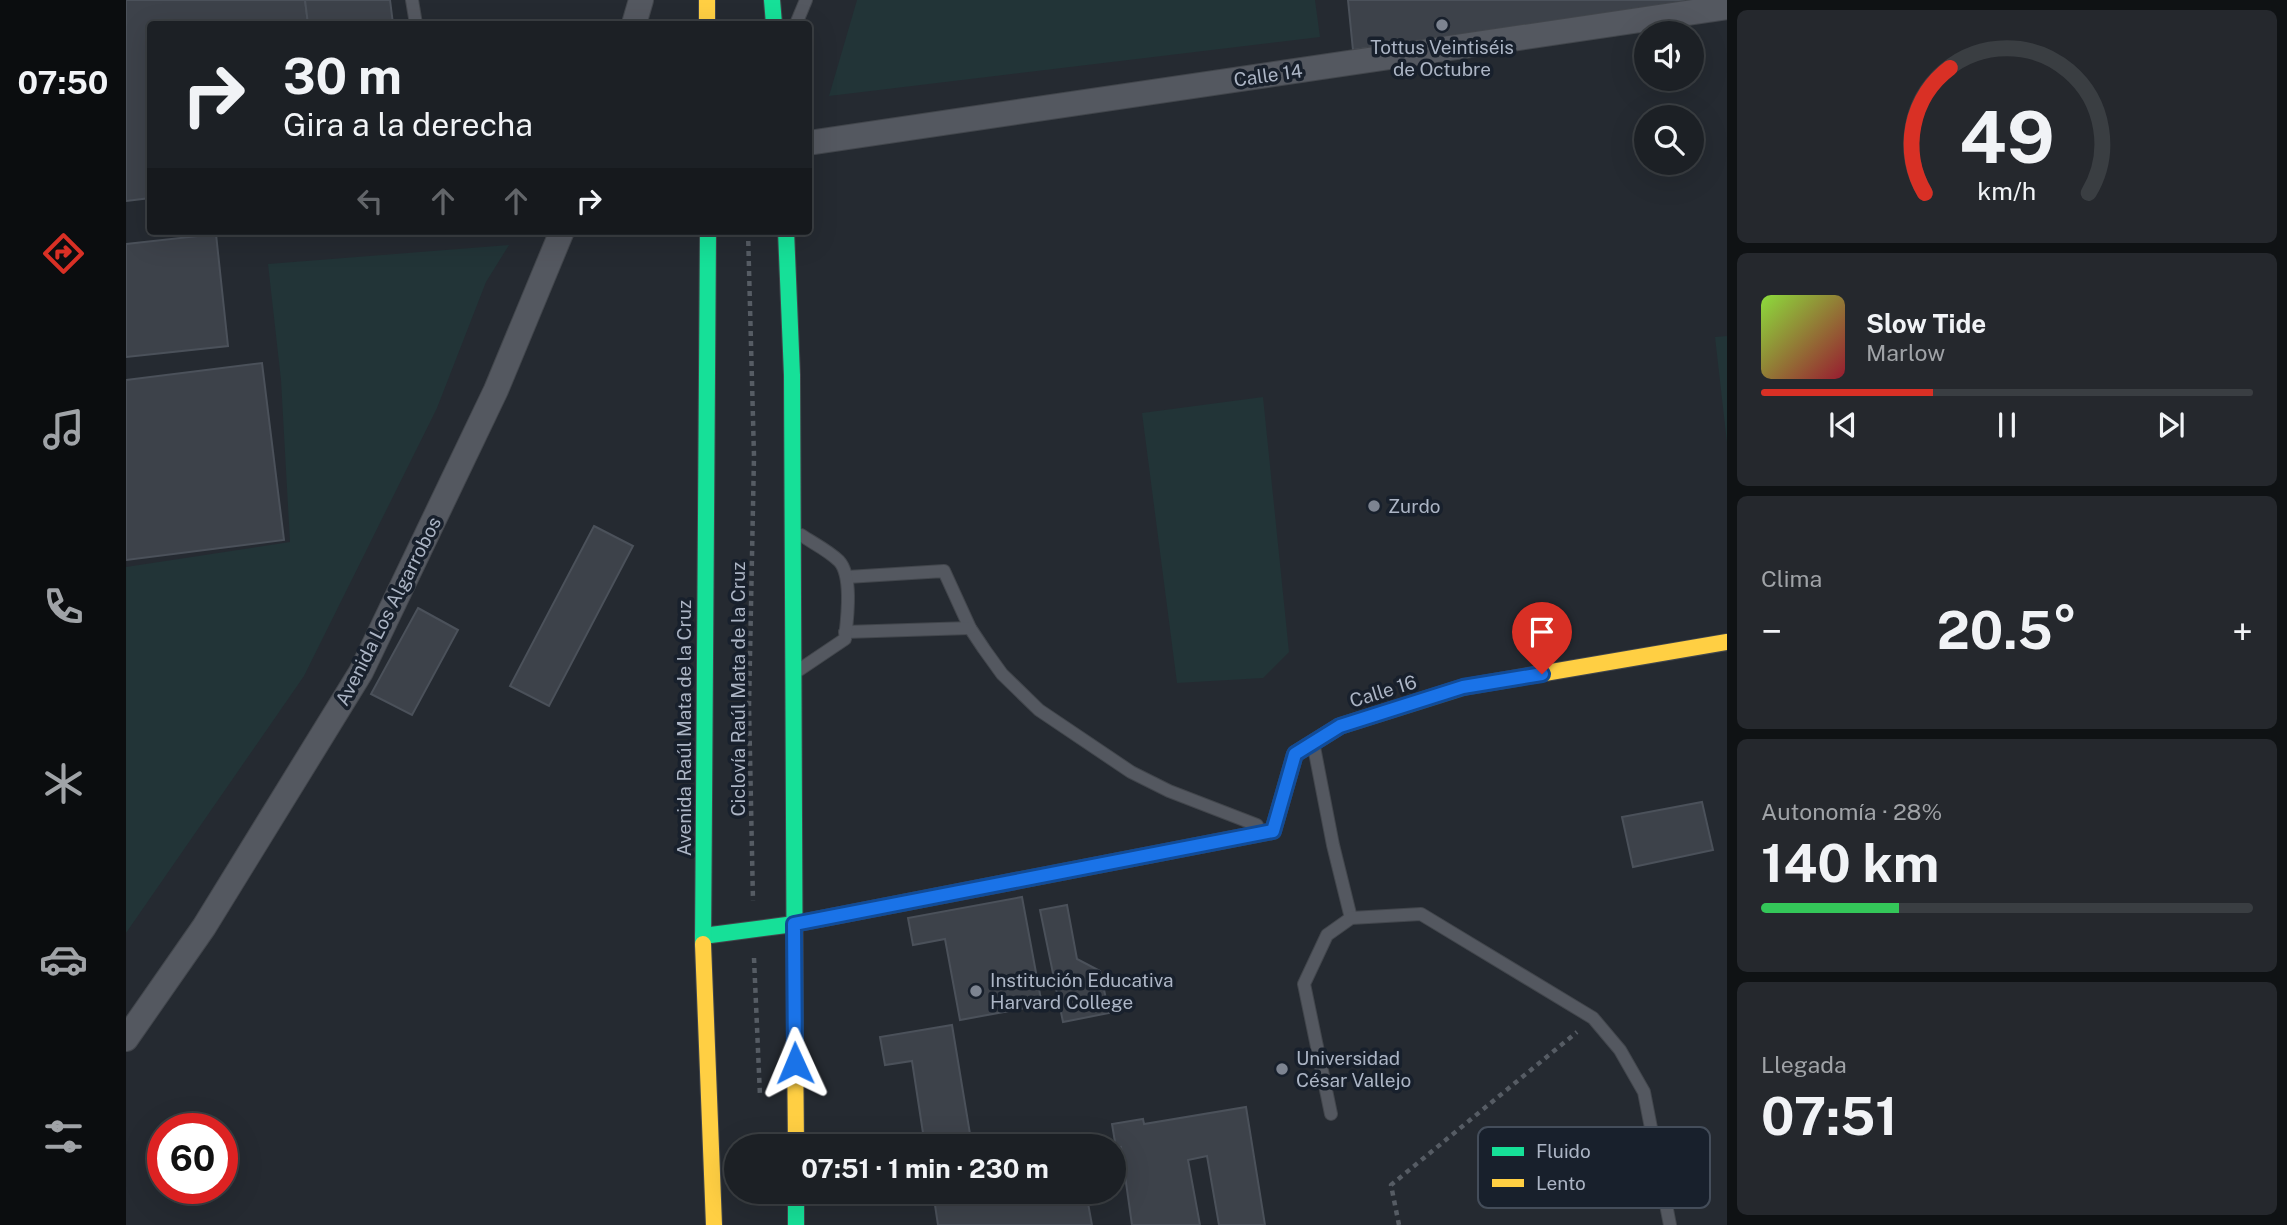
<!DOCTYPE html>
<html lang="es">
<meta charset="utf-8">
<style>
:root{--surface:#1c2025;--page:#25282d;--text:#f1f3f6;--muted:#a0a3a7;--line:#3a3e42;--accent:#d93025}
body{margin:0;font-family:"Public Sans",sans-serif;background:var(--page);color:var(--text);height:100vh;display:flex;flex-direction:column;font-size:26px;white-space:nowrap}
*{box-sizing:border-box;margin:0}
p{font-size:23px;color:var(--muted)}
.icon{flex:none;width:38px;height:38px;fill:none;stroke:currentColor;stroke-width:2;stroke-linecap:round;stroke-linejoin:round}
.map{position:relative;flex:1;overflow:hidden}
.details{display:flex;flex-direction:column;gap:10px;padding:10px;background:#0f1214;width:560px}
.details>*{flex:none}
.top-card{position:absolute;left:21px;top:21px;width:665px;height:214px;border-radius:7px;box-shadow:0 7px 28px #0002,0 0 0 2px var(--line);background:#1c2025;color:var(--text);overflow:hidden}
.tools{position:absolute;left:1508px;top:21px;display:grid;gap:14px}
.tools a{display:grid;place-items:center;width:70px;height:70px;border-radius:50%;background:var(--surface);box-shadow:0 7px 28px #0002,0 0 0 2px var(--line);font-size:35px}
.speed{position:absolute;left:21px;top:1113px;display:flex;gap:14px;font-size:35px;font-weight:700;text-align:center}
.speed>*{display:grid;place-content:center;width:91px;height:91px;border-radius:50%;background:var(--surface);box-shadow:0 7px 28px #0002,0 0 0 2px var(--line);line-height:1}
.speed .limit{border:10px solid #d22;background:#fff;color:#111}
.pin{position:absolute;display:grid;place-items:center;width:60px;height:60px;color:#fff;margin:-72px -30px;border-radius:50% 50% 50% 0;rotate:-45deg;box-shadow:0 0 7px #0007}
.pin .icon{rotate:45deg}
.me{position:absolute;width:77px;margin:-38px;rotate:359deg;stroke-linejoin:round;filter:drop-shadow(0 0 5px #0008)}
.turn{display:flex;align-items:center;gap:24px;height:147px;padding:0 21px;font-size:32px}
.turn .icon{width:91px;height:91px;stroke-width:2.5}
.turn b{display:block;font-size:49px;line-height:60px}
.lanes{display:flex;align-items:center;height:66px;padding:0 21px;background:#0003;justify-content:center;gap:35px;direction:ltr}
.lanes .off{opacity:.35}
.big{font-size:52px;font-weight:700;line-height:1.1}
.details .tile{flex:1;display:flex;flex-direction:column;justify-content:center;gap:10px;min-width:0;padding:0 24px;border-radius:10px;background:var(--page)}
.details .dial{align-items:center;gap:0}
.dial svg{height:182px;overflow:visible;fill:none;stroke:var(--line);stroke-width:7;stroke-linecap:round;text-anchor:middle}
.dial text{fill:var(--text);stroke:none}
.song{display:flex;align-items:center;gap:21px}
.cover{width:84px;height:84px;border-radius:10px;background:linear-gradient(135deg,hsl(90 70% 55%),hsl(350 70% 35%))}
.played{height:7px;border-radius:4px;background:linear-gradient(90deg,var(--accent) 35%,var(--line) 35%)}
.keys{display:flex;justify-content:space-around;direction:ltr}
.heat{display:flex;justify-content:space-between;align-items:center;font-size:38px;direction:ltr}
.charge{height:10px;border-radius:5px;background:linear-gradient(90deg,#34c759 28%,var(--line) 0)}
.trip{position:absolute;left:598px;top:1134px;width:402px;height:70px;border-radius:35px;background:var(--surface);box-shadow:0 7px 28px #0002,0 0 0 2px var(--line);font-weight:700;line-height:70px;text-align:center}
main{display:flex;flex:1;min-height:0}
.tabs{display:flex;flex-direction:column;width:126px;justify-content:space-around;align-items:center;background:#0b0d0f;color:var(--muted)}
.tabs .icon{width:49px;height:49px}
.tabs .selected{color:var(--accent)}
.tabs b{font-size:32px;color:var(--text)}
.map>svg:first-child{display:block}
.green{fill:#223437}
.building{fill:#3d424a;stroke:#4b515a;stroke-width:2}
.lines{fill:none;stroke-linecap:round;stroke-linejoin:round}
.lane-casing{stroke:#42464c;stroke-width:14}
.street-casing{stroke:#42464c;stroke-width:26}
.fast-casing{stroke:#42464c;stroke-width:18}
.slow-casing{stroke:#42464c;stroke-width:18}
.path{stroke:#565c64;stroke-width:4.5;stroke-dasharray:5 5;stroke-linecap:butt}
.lane{stroke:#545860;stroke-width:12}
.street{stroke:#545860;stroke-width:24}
.fast{stroke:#16e098;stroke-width:16}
.slow{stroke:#ffcf43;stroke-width:16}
.route-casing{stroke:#114b97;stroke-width:18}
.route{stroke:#1a73e8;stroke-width:12}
.poi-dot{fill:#7d8491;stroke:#18202c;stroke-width:2.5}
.labels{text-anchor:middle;stroke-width:7;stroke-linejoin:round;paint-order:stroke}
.poi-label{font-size:19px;fill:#acb5c5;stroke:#18202c;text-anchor:start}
.street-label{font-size:19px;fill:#acb5c5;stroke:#18202c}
.key{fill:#18202c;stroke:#444d5a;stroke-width:2}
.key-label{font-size:19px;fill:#acb5c5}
</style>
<main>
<nav class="tabs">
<b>07:50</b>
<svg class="icon selected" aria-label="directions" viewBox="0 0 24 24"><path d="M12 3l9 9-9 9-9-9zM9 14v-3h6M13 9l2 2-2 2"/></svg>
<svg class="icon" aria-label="music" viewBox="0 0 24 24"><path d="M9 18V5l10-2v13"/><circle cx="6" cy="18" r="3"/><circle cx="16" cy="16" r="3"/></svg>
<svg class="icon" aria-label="phone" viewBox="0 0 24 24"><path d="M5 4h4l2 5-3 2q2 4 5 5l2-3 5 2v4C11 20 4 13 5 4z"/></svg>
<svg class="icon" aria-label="climate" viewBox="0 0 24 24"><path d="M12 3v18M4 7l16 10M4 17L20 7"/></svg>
<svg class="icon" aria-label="car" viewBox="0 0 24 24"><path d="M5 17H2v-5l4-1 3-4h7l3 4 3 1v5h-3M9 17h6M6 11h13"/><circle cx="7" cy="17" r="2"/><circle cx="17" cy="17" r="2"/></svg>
<svg class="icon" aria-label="filters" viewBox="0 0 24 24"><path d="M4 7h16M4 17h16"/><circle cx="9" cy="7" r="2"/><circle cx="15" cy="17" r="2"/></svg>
</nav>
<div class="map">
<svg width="1601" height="1225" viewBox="0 0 1601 1225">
<rect width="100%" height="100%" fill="#252a31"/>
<!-- green -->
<g class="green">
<polygon points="731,0 1189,0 1194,37 703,96"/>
<polygon points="383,245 360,282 311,408 178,676 0,933 0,567 164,542 155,380 142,264"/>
<polygon points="1601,336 1601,443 1589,337"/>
<polygon points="1137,397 1163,652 1137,678 1051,683 1016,413"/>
</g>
<!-- building -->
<g class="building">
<polygon points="0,0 179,0 182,24 24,24 24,198 0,201"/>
<polygon points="179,0 264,0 267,24 182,24"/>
<polygon points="1222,0 1586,0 1227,50"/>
<polygon points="90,234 102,346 0,357 0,244"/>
<polygon points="136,363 158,540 0,560 0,380"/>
<polygon points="468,526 507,546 423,706 384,686"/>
<polygon points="292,608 332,630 286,715 245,694"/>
<polygon points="1576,802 1587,850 1507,867 1496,817"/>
<polygon points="896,897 916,1005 834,1020 819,939 787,945 782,918"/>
<polygon points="941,905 951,959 974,971 983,1013 937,1022 914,910"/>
<polygon points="826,1025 846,1146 799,1146 786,1061 759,1065 754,1037"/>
<polygon points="1120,1107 1139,1225 1093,1225 1081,1156 1062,1160 1074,1225 1006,1225 995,1147 990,1148 986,1124 1017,1119 1018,1124"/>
<polygon points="807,1192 960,1192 966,1225 812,1225"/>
</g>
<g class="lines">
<!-- lane casing -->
<g class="lane-casing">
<g id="lane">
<polyline points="286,0 290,24"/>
<polyline points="670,24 680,0"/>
<polyline points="721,577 818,571 844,628 858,649 876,674 913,710 1005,772 1043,791 1131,825"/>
<polyline points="719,632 844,628"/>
<path d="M673,670L719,639C721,620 727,576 713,561C703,551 687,543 675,535"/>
<polyline points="1188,747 1207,845 1225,918"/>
<polyline points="1205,1114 1178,984 1201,935 1225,918 1295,914 1467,1018 1494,1050 1518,1092 1544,1225"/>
</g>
</g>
<!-- street casing -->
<g class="street-casing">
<g id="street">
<polyline points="508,24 515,0"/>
<polyline points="682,143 1601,7"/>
<polyline points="0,1039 78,927 235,672 370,390 436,231"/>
</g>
</g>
<!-- fast casing -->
<g class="fast-casing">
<g id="fast">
<polyline points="646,0 648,24"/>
<polyline points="660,231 666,375 669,1040"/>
<polyline points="577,936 668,924 1147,831 1169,754 1214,726 1338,687"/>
<polyline points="577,944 582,231"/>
<polyline points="670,1192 670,1225"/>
</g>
</g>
<!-- slow casing -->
<g class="slow-casing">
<g id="slow">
<polyline points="581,0 581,24"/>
<polyline points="1338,687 1601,642"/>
<polyline points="577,944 588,1225"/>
<polyline points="669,1040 670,1146"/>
</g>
</g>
<!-- path -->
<g class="path">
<polyline points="622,231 628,456 623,706 627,901"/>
<polyline points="628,958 634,1096"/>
<polyline points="1273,1225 1265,1185 1451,1032"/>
</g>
<!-- lane -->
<use href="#lane" class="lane"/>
<!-- street -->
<use href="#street" class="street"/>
<!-- fast -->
<use href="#fast" class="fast"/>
<!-- slow -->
<use href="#slow" class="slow"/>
</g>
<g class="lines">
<!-- route casing -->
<g class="route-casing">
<polyline id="route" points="669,1063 668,924 1147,831 1169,754 1214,726 1337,687 1416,674"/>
</g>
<!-- route -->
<use href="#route" class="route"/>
</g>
<!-- markers -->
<g class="poi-dot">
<circle cx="1316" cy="25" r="7"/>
<circle cx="1248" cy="506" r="7"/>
<circle cx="850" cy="991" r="7"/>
<circle cx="1156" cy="1069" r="7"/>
</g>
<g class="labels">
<!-- poi labels -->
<g class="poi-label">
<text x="1316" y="54" text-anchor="middle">Tottus Veintiséis<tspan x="1316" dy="22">de Octubre</tspan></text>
<text x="1262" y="513">Zurdo</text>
<text x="864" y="987">Institución Educativa<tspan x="864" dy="22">Harvard College</tspan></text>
<text x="1170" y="1065">Universidad<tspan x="1170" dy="22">César Vallejo</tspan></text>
</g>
<!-- street labels -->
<g class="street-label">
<text transform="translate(1142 75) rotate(-8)" y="7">Calle 14</text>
<text transform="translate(262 611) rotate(-63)" y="7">Avenida Los Algarrobos</text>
<text transform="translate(612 689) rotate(-90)" y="7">Ciclovía Raúl Mata de la Cruz</text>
<text transform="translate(1257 691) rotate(-17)" y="7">Calle 16</text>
<text transform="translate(558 728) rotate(-90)" y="7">Avenida Raúl Mata de la Cruz</text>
</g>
</g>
<!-- legend -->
<rect x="1352" y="1127" width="232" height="81" rx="10" class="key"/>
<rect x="1366" y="1147" width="32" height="9" fill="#16e098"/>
<rect x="1366" y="1179" width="32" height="8" fill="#ffcf43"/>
<g class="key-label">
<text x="1410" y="1158">Fluido</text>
<text x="1410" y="1190">Lento</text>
</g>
</svg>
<div class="tools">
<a><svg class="icon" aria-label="sound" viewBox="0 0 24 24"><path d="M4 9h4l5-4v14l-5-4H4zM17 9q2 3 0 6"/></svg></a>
<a><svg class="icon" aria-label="search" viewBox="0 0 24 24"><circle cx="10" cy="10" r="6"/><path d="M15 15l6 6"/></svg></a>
</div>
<div class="speed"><div class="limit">60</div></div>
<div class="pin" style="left:1416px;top:674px;background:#d93025"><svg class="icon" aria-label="arrive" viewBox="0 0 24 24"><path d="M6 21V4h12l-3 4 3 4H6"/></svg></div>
<svg class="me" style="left:669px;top:1063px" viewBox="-20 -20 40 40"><path d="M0-17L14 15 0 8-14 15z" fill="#1a73e8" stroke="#fff" stroke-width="4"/></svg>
<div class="trip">07:51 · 1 min · 230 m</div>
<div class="top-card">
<div class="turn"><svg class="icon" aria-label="right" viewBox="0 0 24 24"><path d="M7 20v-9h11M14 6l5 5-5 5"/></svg><div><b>30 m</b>Gira a la derecha</div></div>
<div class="lanes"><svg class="icon off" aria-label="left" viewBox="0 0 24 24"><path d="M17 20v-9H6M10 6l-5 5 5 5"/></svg><svg class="icon off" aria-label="ahead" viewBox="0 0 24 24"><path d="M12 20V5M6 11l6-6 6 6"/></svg><svg class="icon off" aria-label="ahead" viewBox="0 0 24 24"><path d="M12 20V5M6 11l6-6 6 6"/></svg><svg class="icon" aria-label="right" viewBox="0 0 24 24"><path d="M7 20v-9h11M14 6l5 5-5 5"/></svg></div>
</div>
</div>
<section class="details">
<div class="tile dial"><svg viewBox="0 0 100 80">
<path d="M14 69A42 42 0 1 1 86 69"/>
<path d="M14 69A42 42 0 0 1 25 14" stroke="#d93025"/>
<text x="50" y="56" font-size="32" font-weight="700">49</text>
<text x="50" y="72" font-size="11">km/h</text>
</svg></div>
<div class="tile">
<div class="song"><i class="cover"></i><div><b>Slow Tide</b><p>Marlow</p></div></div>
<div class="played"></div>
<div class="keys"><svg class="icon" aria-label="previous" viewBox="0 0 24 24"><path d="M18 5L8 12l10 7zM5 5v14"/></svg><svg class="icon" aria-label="pause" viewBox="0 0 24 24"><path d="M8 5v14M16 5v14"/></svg><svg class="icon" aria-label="next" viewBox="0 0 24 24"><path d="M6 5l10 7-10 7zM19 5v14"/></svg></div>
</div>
<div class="tile"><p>Clima</p>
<div class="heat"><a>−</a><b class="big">20.5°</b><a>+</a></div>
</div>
<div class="tile"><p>Autonomía · 28%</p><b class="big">140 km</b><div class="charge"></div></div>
<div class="tile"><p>Llegada</p><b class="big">07:51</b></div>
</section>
</main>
